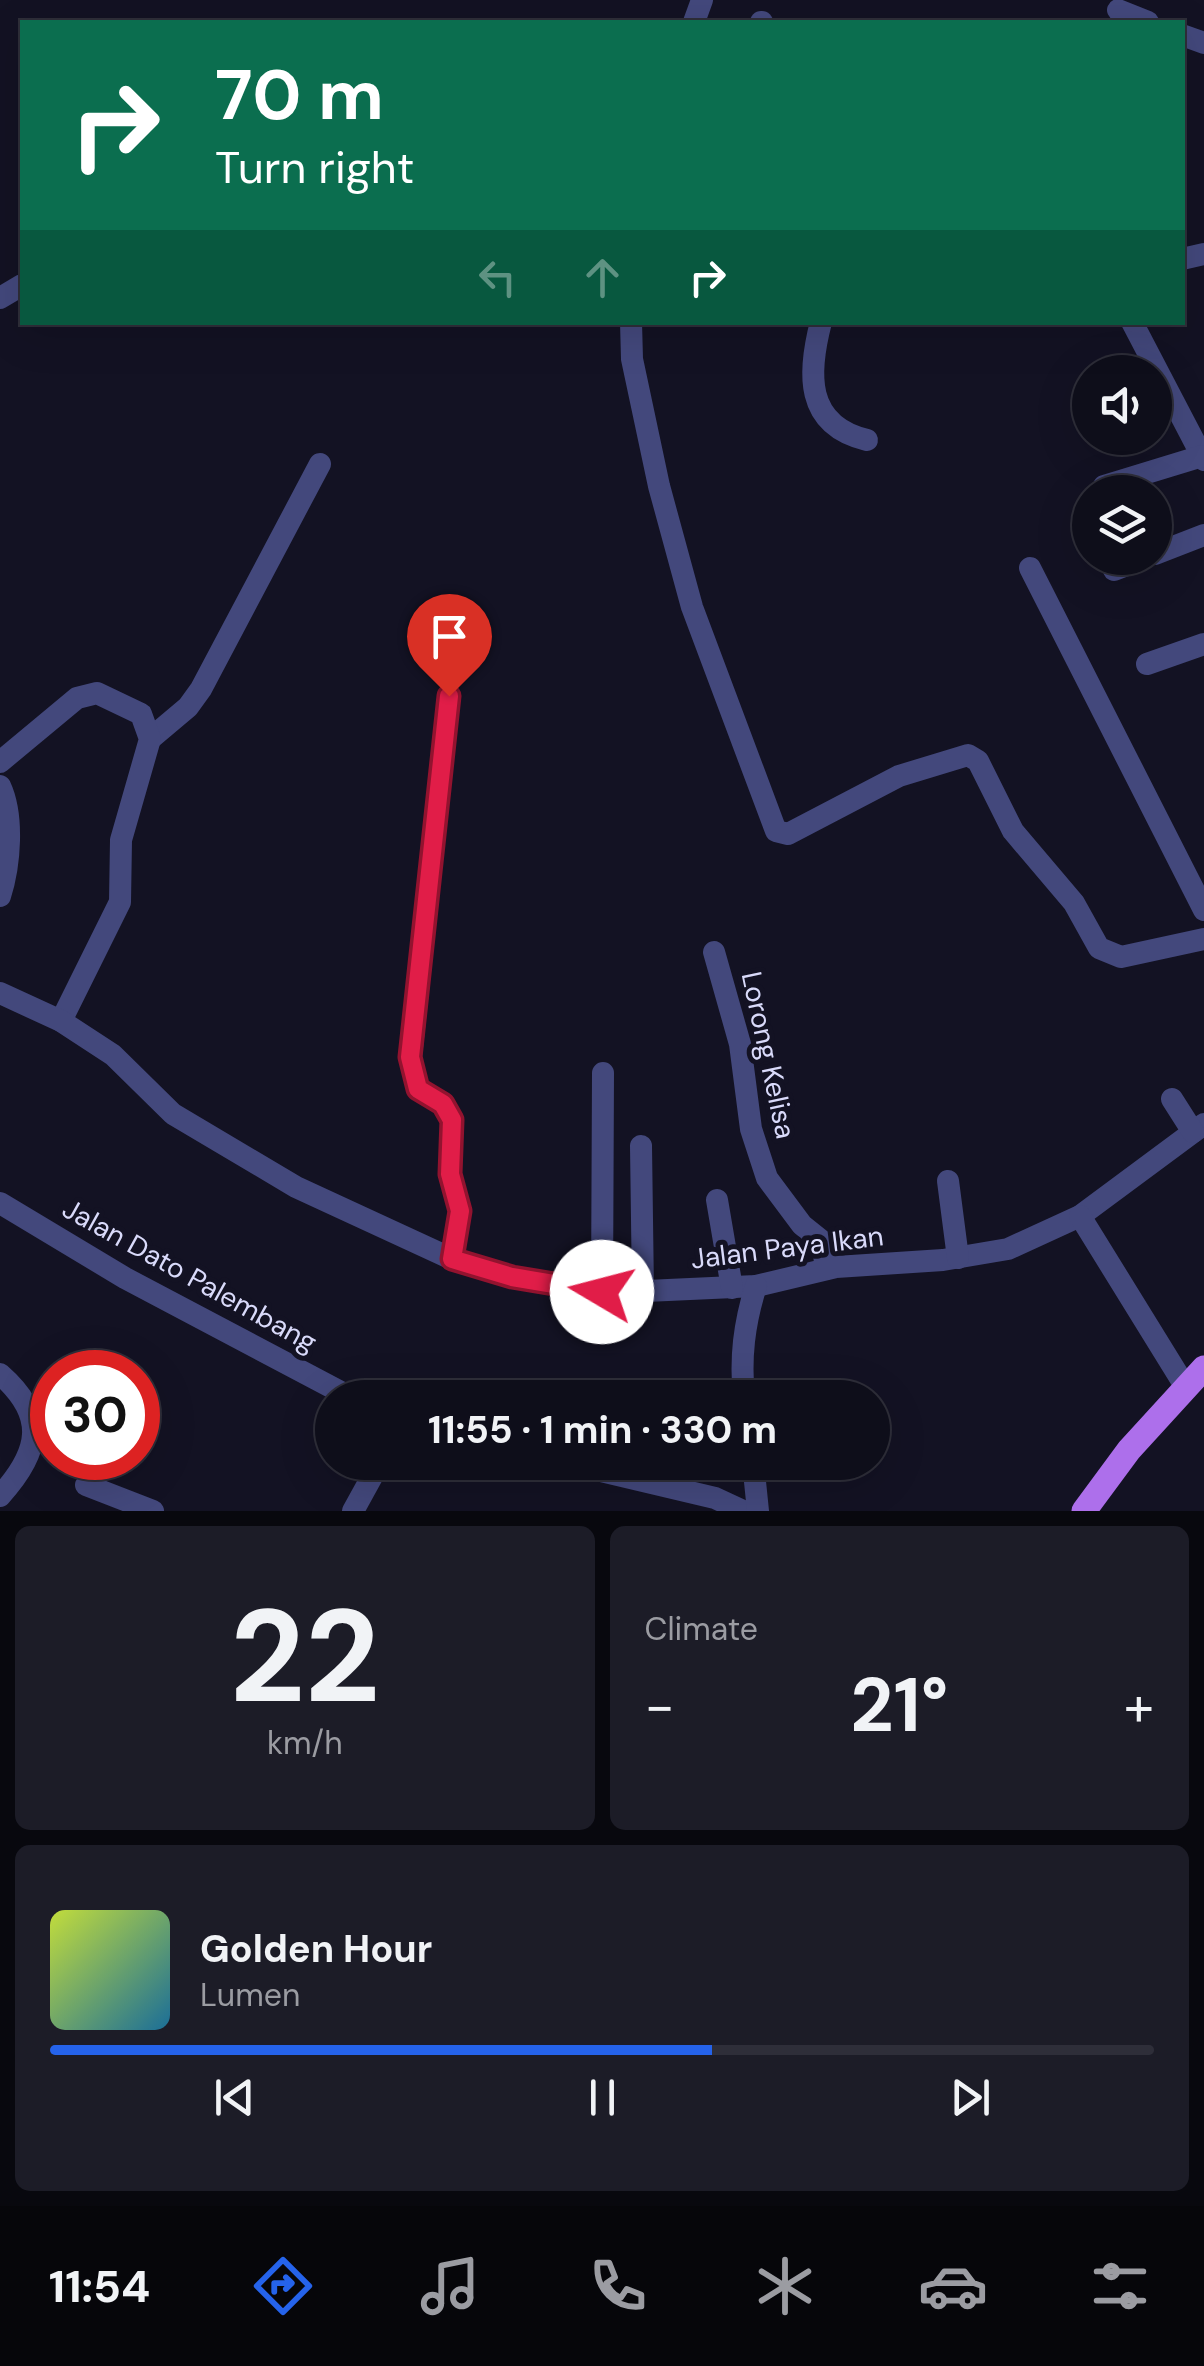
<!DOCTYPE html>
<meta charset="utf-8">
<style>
:root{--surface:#0e0e1a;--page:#1c1c27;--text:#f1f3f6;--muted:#9b9ca2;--line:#2e2e39;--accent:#2563eb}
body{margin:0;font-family:"DM Sans",sans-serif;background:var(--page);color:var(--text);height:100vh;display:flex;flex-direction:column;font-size:38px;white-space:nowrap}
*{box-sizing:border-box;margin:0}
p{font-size:32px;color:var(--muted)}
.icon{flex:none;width:55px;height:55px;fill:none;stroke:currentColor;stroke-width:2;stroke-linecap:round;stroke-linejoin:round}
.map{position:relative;height:1511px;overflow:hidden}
.side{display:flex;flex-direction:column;gap:15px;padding:15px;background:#08080e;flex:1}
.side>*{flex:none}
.guide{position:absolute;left:20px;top:20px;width:1165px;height:305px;border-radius:0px;box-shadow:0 10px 40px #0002,0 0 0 2px var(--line);background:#0b6e4f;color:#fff;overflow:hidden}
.buttons{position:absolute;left:1072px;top:355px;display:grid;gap:20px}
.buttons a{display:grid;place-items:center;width:100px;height:100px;border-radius:50%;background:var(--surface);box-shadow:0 10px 40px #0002,0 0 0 2px var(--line);font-size:50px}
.speed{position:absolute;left:30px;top:1350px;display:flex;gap:20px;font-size:50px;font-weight:700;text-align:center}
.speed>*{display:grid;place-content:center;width:130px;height:130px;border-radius:50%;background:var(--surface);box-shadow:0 10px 40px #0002,0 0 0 2px var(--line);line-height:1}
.speed .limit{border:15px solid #d22;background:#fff;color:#111}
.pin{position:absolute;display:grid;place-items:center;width:85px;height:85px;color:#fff;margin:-102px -42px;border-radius:50% 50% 50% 0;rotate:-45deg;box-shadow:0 0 10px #0007}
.pin .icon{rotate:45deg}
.me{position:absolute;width:110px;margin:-55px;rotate:278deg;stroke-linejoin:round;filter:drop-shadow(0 0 8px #0008)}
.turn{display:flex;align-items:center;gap:35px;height:210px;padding:0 30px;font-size:45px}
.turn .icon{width:130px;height:130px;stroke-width:2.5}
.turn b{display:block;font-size:70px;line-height:85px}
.lanes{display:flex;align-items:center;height:95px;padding:0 30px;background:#0003;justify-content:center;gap:50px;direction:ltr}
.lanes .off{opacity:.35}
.big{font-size:75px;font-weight:700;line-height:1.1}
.side .tile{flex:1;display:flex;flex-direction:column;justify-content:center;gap:15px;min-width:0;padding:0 35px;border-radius:15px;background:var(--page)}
.side .dial{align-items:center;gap:0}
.dial b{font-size:130px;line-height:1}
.song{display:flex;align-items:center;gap:30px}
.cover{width:120px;height:120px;border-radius:15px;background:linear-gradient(135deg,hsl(70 70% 55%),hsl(200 70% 35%))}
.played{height:10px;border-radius:5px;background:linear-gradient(90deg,var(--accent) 60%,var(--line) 60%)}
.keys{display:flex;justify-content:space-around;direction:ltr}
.heat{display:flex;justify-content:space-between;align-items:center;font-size:55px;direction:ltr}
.side .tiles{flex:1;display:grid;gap:15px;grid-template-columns:1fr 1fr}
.tile:last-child{grid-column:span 2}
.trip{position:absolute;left:315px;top:1380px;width:575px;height:100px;border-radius:50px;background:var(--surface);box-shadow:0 10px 40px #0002,0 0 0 2px var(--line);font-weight:700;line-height:100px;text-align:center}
.dock{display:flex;height:160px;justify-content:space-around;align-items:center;background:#06060a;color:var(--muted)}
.dock .icon{width:70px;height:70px}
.dock .current{color:var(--accent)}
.dock b{font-size:45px;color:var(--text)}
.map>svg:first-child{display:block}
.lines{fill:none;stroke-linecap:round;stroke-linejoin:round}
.minor{stroke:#43487c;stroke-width:22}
.major{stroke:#ad6feb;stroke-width:25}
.route-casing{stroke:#92132f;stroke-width:25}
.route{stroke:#e11d48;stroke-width:18}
.labels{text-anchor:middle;stroke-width:10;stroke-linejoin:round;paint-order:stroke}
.street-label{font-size:28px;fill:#d9dafa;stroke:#131223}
</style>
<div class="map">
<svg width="1204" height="1511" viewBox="0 0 1204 1511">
<rect width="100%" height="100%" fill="#131223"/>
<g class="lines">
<!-- minor -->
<g class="minor">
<polyline points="1118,10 1148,22"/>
<polyline points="694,22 702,0"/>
<polyline points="761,22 762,22"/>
<polyline points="1182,35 1204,43"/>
<polyline points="1182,259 1204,254"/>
<polyline points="0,298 22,285"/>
<polyline points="631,322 632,359 659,486 692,607 776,831 788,834 899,776 968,755 978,761 1013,831 1074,903 1099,948 1121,957 1204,939"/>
<path d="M821,322C808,372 804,425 867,440"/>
<polyline points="1132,322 1204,460"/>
<polyline points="1104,486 1202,456"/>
<polyline points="1155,554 1204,535"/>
<polyline points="1030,568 1204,910"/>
<polyline points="1114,570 1145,558"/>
<polyline points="1147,664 1204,644"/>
<polyline points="449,696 411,1057 418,1089 443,1103 452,1120 450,1174 460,1211 452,1259"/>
<polyline points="150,739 188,707 201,689 320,464"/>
<polyline points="0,762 77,698 97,693 141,714 150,739 121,840 120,902 61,1021"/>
<path d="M0,786C14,816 10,865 0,896"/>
<polyline points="714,952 740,1044 751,1129 767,1178 802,1225 822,1241 826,1269"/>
<polyline points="0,993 61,1021 113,1055 173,1114 296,1187 452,1259 512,1277 602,1293 756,1286 836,1267 943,1260 1008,1249 1080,1216 1204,1124"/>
<polyline points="1172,1099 1193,1132"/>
<polyline points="641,1146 643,1292"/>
<polyline points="948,1181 958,1258"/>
<polyline points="717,1200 732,1288"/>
<polyline points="0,1203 125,1278 352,1398"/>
<polyline points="1080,1216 1185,1386"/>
<polyline points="602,1293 603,1073"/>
<path d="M0,1374C48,1416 40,1452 0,1496"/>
<path d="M744,1398C740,1358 744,1324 756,1286"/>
<polyline points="563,1462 715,1498 743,1511"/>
<polyline points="753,1462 758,1511"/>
<polyline points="86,1485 153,1511"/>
<polyline points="353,1511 380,1462"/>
</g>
<!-- major -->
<polyline class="major" points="1084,1511 1129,1450 1204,1368"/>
</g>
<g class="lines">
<!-- route casing -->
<g class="route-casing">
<polyline id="route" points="449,696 410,1057 418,1089 443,1104 452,1120 450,1174 460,1211 452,1259 512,1277 602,1292"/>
</g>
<!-- route -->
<use href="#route" class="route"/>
</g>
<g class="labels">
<!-- street labels -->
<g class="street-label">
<text transform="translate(769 1055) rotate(78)" y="10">Lorong Kelisa</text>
<text transform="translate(787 1247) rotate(-7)" y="10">Jalan Paya Ikan</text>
<text transform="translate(190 1275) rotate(29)" y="10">Jalan Dato Palembang</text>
</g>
</g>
</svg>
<div class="buttons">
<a><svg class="icon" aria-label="sound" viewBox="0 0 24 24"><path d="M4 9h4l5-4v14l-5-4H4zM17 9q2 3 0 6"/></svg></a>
<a><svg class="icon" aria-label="layers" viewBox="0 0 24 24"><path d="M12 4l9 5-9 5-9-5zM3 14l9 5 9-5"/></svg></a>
</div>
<div class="speed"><div class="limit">30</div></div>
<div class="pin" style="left:449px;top:696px;background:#d93025"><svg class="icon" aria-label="arrive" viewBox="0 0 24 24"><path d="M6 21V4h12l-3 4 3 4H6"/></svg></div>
<svg class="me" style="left:602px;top:1292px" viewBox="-20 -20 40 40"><circle r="19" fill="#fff"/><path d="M0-13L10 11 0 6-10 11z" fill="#e11d48"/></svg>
<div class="trip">11:55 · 1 min · 330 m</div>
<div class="guide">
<div class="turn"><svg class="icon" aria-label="right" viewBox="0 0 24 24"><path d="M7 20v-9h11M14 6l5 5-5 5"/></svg><div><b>70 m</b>Turn right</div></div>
<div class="lanes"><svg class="icon off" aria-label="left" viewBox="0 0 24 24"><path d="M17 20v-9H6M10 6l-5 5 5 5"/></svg><svg class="icon off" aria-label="ahead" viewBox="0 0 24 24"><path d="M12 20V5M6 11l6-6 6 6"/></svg><svg class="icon" aria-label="right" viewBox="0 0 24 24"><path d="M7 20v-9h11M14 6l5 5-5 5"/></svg></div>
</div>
</div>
<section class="side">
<div class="tiles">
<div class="tile dial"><b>22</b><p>km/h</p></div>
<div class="tile"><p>Climate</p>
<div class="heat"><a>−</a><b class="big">21°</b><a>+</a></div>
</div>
<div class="tile">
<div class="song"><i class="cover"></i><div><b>Golden Hour</b><p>Lumen</p></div></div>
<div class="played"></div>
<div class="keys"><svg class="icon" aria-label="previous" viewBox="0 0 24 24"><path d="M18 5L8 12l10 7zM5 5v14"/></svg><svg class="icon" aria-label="pause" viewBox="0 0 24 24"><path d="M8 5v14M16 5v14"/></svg><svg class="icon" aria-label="next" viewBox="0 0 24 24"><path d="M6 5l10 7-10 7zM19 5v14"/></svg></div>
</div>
</div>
</section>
<nav class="dock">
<b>11:54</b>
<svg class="icon current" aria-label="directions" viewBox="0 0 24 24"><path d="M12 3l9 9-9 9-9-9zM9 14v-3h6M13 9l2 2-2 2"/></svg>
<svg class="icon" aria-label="music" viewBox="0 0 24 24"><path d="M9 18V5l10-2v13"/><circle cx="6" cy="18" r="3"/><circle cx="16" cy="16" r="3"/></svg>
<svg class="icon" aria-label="phone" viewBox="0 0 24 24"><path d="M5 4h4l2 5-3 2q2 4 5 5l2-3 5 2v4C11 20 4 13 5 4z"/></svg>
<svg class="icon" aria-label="climate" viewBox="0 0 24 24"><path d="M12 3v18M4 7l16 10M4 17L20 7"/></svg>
<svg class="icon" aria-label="car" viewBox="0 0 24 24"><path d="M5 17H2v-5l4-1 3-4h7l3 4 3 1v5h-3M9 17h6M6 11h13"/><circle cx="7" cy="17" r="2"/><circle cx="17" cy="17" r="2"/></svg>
<svg class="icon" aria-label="filters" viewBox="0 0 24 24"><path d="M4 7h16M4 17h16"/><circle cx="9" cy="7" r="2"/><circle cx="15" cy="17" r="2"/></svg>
</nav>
